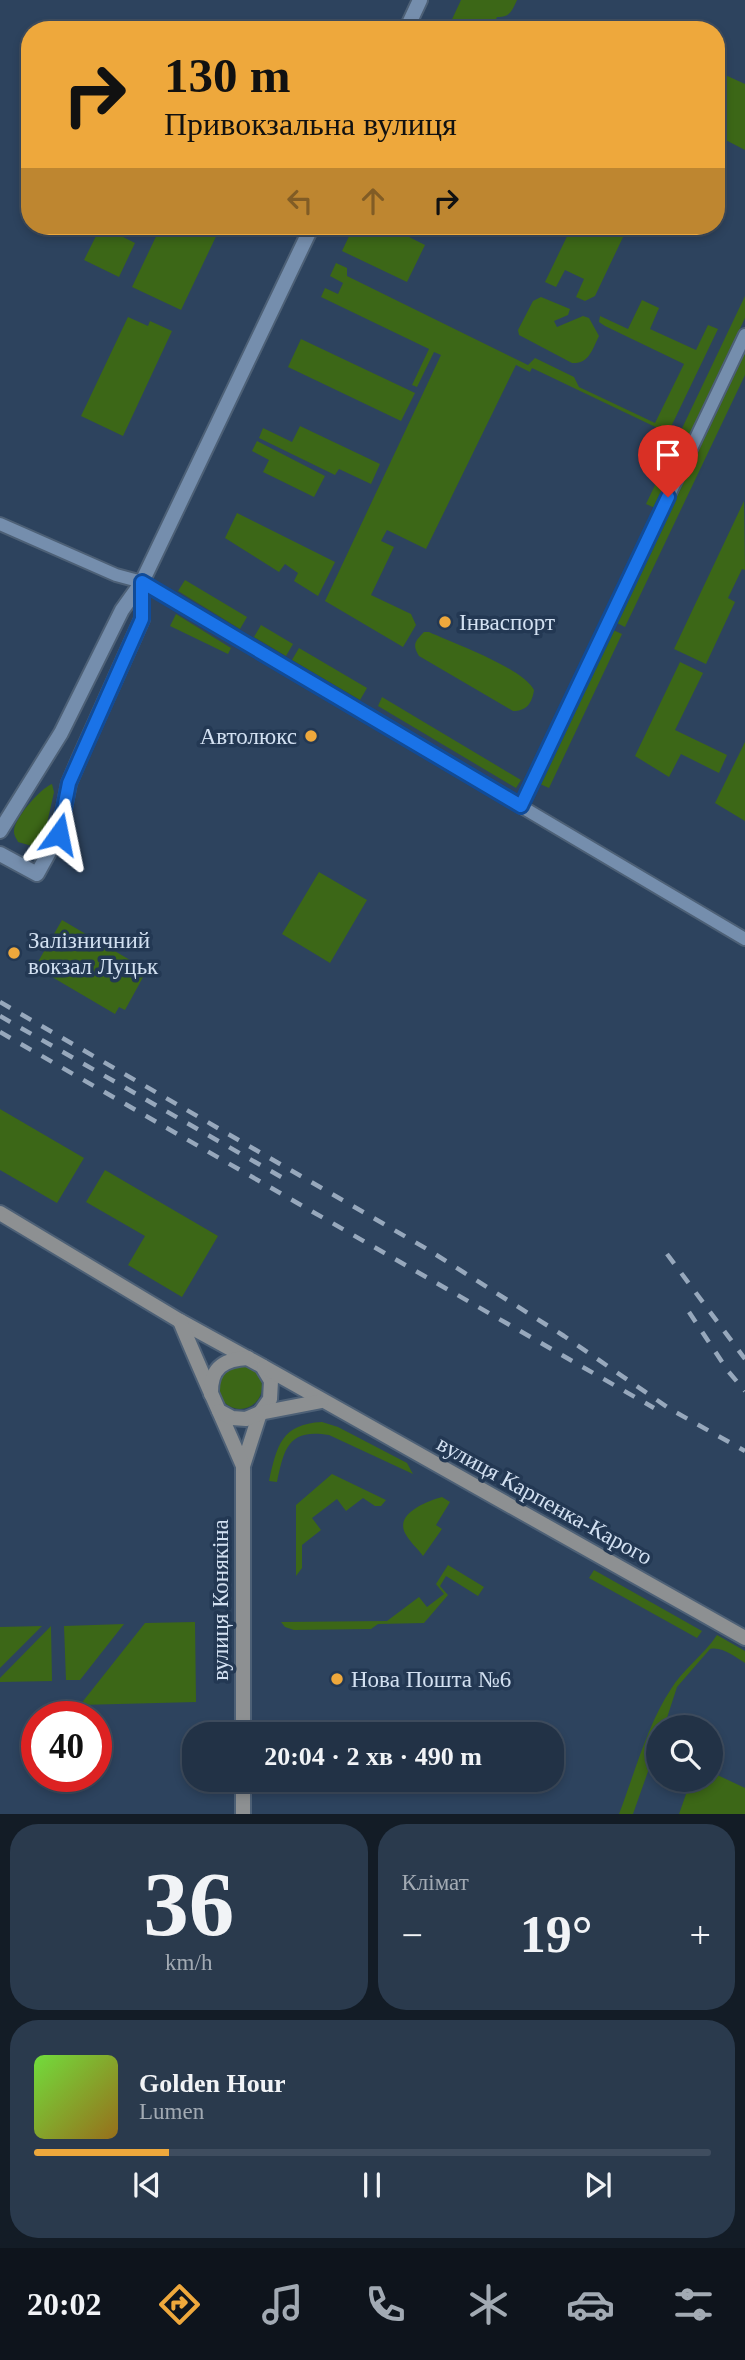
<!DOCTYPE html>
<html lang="uk">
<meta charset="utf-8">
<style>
:root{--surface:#223246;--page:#2a3a4d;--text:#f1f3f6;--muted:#a2aab3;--line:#3f4d5f;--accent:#eea83c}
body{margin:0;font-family:Georgia,serif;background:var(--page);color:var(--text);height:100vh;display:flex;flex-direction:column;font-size:26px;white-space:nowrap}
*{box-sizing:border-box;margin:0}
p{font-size:23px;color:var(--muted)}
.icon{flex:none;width:38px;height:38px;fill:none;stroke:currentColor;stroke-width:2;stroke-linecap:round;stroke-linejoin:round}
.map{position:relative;height:1814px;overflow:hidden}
.side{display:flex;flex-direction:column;gap:10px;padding:10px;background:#131c26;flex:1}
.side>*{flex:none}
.guide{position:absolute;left:21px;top:21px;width:704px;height:214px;border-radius:28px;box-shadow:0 4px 10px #0003,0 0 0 2px var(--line);background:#eea83c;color:#111;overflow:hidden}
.tools{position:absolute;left:646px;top:1715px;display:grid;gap:14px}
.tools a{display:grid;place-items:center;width:77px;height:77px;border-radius:50%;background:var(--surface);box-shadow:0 4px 10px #0003,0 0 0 2px var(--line);font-size:35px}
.speed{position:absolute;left:21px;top:1701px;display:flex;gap:14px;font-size:35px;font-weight:700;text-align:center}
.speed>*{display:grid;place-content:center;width:91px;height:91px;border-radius:50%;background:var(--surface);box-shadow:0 4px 10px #0003,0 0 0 2px var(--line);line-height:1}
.speed .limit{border:10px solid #d22;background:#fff;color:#111}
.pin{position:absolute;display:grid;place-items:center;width:60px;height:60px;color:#fff;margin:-72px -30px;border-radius:50% 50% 50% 0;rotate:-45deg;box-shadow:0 0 7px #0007}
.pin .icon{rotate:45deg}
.me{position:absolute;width:77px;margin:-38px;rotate:12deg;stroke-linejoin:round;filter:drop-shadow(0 0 5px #0008)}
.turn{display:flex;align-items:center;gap:24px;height:147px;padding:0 28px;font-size:32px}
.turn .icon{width:91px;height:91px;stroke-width:2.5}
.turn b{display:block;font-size:49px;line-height:60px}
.lanes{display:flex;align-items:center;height:66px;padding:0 28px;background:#0003;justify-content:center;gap:35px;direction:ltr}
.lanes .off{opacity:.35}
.big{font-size:52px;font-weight:600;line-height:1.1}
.side .widget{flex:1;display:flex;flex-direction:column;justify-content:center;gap:10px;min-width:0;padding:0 24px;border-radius:28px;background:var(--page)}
.side .dial{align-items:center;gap:0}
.dial b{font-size:91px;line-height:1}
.song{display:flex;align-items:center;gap:21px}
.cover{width:84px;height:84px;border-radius:10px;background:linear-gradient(135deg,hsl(100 70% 55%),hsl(40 70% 35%))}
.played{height:7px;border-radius:4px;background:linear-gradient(90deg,var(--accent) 20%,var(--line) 20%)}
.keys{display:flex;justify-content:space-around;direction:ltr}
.heat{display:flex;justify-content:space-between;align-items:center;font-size:38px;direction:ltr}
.side .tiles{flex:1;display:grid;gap:10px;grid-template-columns:1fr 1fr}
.widget:last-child{grid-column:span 2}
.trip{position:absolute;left:182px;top:1722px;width:382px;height:70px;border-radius:28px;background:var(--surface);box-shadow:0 4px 10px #0003,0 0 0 2px var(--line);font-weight:600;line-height:70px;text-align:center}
.dock{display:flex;height:112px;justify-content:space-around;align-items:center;background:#0e141c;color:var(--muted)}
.dock .icon{width:49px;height:49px}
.dock .current{color:var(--accent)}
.dock b{font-size:32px;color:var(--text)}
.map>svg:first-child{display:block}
.green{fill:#3c6717}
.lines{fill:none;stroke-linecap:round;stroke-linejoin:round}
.minor-casing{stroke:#4d6076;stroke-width:16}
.tertiary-casing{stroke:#4d6076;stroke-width:18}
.secondary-casing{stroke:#4d6076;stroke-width:18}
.minor{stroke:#758ead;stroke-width:12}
.tertiary{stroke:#758ead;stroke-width:14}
.secondary{stroke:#8d9092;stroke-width:14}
.rail{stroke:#97a8bc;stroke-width:4.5;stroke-dasharray:12 12;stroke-linecap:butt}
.route-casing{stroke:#114b97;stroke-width:18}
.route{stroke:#1a73e8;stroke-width:12}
.poi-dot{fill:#eea83c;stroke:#233853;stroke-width:2.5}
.labels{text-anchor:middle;stroke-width:7;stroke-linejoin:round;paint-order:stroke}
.poi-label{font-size:23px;fill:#d2e0f1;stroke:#233853;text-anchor:start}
.street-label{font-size:23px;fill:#d2e0f1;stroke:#233853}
</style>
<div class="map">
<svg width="745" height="1814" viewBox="0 0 745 1814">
<rect width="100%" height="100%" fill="#2d435e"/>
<!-- green -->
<g class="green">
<path d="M461,0H517C512,11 510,17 497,17L491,30H447Z"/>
<polygon points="723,74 745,84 745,150 716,135 716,77"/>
<polygon points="101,226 113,226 111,231 135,243 119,277 84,260"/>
<polygon points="161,226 221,226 181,310 132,287"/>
<polygon points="354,226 409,226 405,235 425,245 407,282 342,251"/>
<polygon points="572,226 618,226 625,233 595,296 585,301 576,297 584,279 565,270 556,287 545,282"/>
<polygon points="336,263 347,268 347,276 528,365 535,358 574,377 579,387 655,423 684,364 605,326 599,322 600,316 628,329 642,300 659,308 650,329 696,350 708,325 718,329 668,433 532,368 530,372 516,365 426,549 387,530 381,541 394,547 371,595 411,614 416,625 403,647 325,601 441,355 434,352 417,387 412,385 429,349 321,297 325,288 338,294 343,283 330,276"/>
<polygon points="745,296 745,318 655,508 646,504"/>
<path d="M541,297L570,309L568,315L554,321L557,327L583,316L589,318L599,336C592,350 589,364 572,363L519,335L518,330L533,301Z"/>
<polygon points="128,317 148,326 150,321 172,331 123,436 81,416"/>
<polygon points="301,339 415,393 401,421 288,367"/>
<polygon points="745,353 745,375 625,627 617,623"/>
<polygon points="300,426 380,464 371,484 339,469 335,475 259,438 263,428 292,442"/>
<polygon points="257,441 325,476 314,497 263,472 269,460 252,451"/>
<polygon points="744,501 745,570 742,569 728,598 735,602 706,664 674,649"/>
<polygon points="237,513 335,562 318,596 294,581 298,573 285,564 279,572 225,538"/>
<polygon points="185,580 247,617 240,629 178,591"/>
<polygon points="176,614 231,648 228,654 170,626"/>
<polygon points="261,625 293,644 286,656 254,637"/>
<polygon points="613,630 622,634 549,788 540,784"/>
<path d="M424,632H429C455,644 521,667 534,690C532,703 527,711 513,711L419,656C412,645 415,641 424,632Z"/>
<polygon points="299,648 367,688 360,700 292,660"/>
<polygon points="680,662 703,673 675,730 727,755 719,773 681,754 669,777 635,756"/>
<polygon points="382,697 521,780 516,788 378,706"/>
<polygon points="745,742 745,821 715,803"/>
<path d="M52,784L54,792L44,837L32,846L18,842C17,839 14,836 14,832C13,819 41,788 52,784Z"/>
<polygon points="319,872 367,900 330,963 282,934"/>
<polygon points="62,920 147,970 125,1010 119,1007 115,1014 35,967"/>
<polygon points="0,1109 84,1158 57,1203 0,1170"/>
<polygon points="105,1170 218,1236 182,1297 128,1265 145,1236 86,1202"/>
<circle cx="240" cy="1387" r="22"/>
<path d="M322,1422L338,1427L407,1463L413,1474L329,1435C288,1428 284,1449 277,1482L269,1481C277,1446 281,1424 322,1422Z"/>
<polygon points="332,1474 386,1500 381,1506 375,1506 363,1498 346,1511 337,1499 312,1518 321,1530 302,1545 302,1568 296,1576 296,1505"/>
<path d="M442,1497L450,1502L436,1525L442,1529L423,1556C418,1549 409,1541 405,1533C395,1513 428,1501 442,1497Z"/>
<polygon points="448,1565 484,1587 478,1596 446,1576 440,1586 448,1595 424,1623 378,1624 371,1629 294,1630 285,1627 281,1622 387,1621 419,1597 427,1607 444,1594 436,1584"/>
<polygon points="594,1570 702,1631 697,1638 589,1578"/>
<polygon points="195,1622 196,1702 80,1705 145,1623"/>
<polygon points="124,1624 80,1680 66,1680 64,1626"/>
<polygon points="42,1626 0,1668 0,1627"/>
<polygon points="51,1626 52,1681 0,1682 0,1678"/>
<path d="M717,1635L745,1651V1663C735,1657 722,1646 710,1649L677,1687L664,1727H658V1743L633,1814H619C634,1775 648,1723 671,1689C683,1669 704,1655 717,1635Z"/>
<polygon points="711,1772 745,1788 745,1814 679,1814 691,1780 710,1780"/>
</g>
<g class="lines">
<!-- minor casing -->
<g class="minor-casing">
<g id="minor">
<polyline points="0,524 116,575 142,582 745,939"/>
<polyline points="521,806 745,335"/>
</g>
</g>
<!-- tertiary casing -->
<g class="tertiary-casing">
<g id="tertiary">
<polyline points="406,30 420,0"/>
<polyline points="0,831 61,733 122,610 142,582 312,226"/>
<polyline points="0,854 37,874 59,834 69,783 81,755 142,619 142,582"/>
</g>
</g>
<!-- secondary casing -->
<g class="secondary-casing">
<g id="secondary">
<polyline points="0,1213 180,1321 262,1366 271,1381 270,1399 260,1413 243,1466 243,1734"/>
<path d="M180,1321C200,1370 222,1417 243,1466"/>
<polyline points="264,1367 745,1638"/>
<path d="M211,1394C210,1368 224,1359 248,1358"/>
<polyline points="219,1411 232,1418 246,1419 260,1413 322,1401"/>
<polyline points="243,1780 243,1814"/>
</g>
</g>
<!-- minor -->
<use href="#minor" class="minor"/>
<!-- tertiary -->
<use href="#tertiary" class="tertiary"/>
<!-- secondary -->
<use href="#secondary" class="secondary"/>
<!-- rail -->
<g class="rail">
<polyline points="0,1002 427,1249 564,1336 670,1409 745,1451"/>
<polyline points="0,1016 283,1178"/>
<polyline points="0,1032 654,1408"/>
<polyline points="667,1254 745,1359"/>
<polyline points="689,1312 728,1371 745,1391"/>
</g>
</g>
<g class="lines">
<!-- route casing -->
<g class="route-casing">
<polyline id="route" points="59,834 69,783 142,619 142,582 521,806 668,497"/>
</g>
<!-- route -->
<use href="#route" class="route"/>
</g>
<!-- markers -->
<g class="poi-dot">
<circle cx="445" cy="622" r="7"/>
<circle cx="311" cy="736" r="7"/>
<circle cx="14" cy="953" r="7"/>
<circle cx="337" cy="1679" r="7"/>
</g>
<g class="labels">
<!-- poi labels -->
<g class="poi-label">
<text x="459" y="630">Інваспорт</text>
<text x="297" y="744" text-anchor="end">Автолюкс</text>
<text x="28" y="948">Залізничний<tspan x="28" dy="26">вокзал Луцьк</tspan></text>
<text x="351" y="1687">Нова Пошта №6</text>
</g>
<!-- street labels -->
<g class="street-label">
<text transform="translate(545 1500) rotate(29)" y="8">вулиця Карпенка-Карого</text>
<text transform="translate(220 1600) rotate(-90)" y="8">вулиця Конякіна</text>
</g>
</g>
</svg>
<div class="tools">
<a><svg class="icon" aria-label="search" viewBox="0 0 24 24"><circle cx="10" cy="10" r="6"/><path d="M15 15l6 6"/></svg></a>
</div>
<div class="speed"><div class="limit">40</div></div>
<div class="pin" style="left:668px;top:497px;background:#d93025"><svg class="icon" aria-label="arrive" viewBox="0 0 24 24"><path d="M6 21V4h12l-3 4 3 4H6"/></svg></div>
<svg class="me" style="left:59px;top:834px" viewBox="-20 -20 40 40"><path d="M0-17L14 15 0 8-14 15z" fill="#1a73e8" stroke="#fff" stroke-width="4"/></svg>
<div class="trip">20:04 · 2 хв · 490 m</div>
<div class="guide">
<div class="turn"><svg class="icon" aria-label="right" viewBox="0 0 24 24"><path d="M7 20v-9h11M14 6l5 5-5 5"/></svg><div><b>130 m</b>Привокзальна вулиця</div></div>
<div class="lanes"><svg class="icon off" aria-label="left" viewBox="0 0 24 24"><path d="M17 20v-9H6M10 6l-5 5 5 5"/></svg><svg class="icon off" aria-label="ahead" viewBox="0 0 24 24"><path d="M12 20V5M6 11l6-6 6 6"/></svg><svg class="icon" aria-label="right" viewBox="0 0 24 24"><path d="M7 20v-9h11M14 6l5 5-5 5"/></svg></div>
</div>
</div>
<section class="side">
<div class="tiles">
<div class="widget dial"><b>36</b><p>km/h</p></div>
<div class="widget"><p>Клімат</p>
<div class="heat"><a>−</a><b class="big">19°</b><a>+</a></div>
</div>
<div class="widget">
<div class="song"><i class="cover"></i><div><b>Golden Hour</b><p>Lumen</p></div></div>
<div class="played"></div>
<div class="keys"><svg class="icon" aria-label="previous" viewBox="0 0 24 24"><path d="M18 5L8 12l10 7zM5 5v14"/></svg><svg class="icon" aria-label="pause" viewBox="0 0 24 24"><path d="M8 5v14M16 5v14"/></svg><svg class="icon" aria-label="next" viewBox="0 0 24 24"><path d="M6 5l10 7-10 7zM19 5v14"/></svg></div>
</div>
</div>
</section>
<nav class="dock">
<b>20:02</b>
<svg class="icon current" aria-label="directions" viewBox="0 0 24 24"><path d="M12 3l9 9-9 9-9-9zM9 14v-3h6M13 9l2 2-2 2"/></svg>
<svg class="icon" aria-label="music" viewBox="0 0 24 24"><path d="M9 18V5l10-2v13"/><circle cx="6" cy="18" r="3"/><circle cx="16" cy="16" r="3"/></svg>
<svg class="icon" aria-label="phone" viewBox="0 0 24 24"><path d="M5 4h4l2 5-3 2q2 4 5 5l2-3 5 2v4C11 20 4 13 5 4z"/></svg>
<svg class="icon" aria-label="climate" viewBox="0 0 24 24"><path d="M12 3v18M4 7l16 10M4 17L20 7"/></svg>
<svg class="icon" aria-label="car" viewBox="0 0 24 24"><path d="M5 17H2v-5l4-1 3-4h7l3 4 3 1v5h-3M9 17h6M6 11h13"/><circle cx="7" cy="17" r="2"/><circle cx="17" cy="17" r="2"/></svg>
<svg class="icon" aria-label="filters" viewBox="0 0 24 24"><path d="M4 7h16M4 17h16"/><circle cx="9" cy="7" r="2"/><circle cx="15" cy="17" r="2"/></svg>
</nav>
